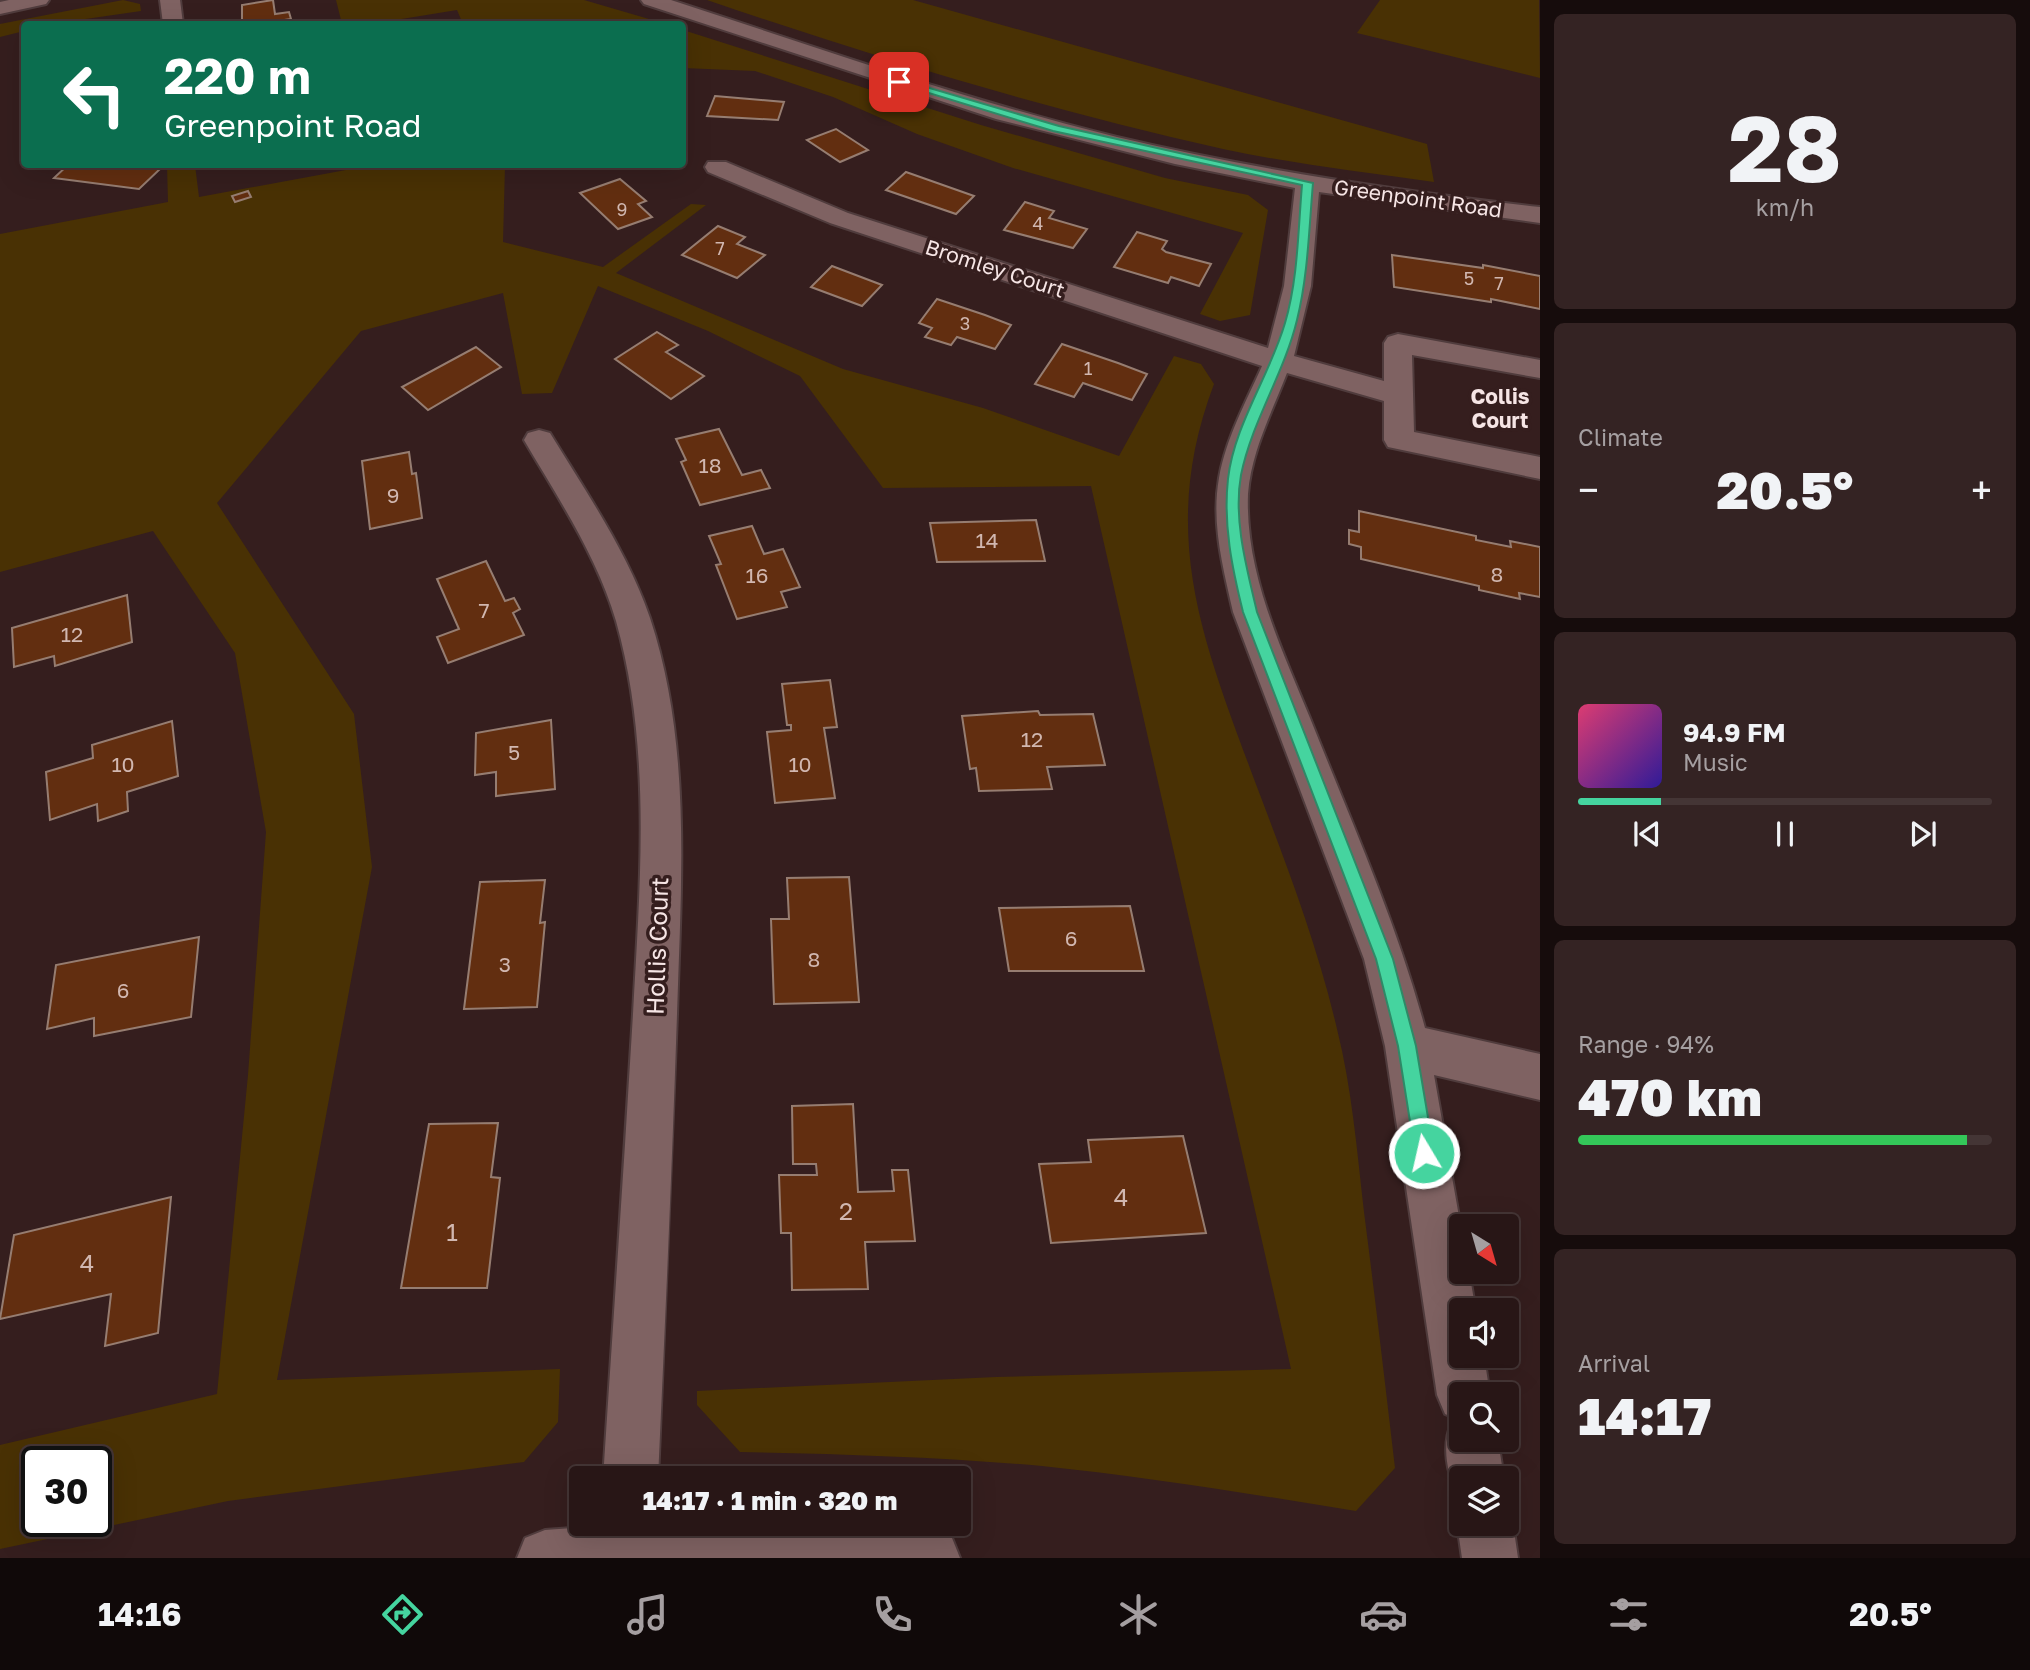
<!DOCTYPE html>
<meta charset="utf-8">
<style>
:root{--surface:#281616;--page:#342323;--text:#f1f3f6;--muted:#a59fa1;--line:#443535;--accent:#45d49f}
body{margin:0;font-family:"Golos Text",sans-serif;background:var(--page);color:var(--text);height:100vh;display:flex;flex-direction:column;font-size:26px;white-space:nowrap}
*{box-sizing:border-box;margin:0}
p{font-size:23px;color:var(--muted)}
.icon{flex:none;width:38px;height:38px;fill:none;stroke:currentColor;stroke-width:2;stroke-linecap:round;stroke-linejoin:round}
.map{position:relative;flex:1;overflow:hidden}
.panel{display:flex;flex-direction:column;gap:14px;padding:14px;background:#160c0c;width:490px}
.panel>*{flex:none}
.banner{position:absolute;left:21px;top:21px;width:665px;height:147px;border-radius:7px;box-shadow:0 7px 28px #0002,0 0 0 2px var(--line);background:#0b6e4f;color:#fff;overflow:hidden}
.needle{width:46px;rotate:143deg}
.controls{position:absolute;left:1449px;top:1214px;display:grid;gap:14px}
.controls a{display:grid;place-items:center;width:70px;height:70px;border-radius:7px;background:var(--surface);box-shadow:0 7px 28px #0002,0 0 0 2px var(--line);font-size:35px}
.speed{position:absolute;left:21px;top:1446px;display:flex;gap:14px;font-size:35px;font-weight:700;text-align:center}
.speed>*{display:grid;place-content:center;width:91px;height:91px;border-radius:50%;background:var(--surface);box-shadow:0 7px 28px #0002,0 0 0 2px var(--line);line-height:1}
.speed .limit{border:4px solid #111;border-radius:10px;background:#fff;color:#111}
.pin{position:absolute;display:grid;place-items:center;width:60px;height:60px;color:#fff;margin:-30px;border-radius:14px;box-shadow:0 4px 10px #0006}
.me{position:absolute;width:77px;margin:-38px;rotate:351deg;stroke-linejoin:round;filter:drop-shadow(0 0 5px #0008)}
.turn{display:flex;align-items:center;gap:24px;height:147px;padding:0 28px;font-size:32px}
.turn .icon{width:91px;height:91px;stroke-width:2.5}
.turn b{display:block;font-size:49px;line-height:60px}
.big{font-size:52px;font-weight:800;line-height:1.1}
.panel .tile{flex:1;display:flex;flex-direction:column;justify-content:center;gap:10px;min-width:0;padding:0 24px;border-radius:10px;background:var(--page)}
.panel .dial{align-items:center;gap:0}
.dial b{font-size:91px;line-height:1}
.song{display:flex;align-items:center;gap:21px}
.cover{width:84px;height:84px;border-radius:10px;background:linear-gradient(135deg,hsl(340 70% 55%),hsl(250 70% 35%))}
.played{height:7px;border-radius:4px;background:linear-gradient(90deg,var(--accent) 20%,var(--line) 20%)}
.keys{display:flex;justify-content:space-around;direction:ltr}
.heat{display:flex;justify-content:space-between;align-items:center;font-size:38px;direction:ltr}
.charge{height:10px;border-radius:5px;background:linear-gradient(90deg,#34c759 94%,var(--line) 0)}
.trip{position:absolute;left:569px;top:1466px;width:402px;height:70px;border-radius:7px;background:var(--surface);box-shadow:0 7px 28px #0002,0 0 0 2px var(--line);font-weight:800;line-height:70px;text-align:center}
.dock{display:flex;height:112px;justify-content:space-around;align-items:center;background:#100909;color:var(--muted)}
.dock .icon{width:49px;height:49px}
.dock .current{color:var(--accent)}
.dock b{font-size:32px;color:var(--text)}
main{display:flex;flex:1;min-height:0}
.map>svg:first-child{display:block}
.green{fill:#493104;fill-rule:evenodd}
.building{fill:#622e10;stroke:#967d71;stroke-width:2}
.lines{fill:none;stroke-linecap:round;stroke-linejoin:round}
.minor-casing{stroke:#503c3d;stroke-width:4}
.minor{fill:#7f6262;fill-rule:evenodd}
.route{fill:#45d49f;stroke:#2d8a67;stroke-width:2}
.labels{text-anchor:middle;stroke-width:7;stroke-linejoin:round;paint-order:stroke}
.far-number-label{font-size:18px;fill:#d1b7b0}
.far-street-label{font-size:21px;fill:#f6e5e5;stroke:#351e1e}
.far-neighbourhood-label{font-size:21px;font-weight:bold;fill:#f6e5e5;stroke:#351e1e}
.number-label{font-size:21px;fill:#d1b7b0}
.street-label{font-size:24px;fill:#f6e5e5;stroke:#351e1e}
.near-number-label{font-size:24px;fill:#d1b7b0}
</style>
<main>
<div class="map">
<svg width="1540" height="1558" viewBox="0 0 1540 1558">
<rect width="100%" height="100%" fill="#351e1e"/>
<!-- green -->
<g class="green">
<polygon points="123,0 140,4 141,11 51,24 24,24 24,31 0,37 0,24"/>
<polygon points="336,0 584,0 666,24 463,24 457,10 371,24 342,24"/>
<path d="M707,0H913L1427,144L1434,182C1364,172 1293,164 1223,149C1048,110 877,58 707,0Z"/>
<polygon points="1380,0 1539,0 1540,78 1357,33"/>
<polygon points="683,30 981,125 1165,178 1248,195 1268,210 1250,315 1220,321 1200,314 1243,233 1013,168 917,134 833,97 755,71 683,68"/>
<path d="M167,165H195L199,197L373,165H505L503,242L603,267L691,204L706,205L616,273L843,369L983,408L1119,456L1174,356L1201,364L1214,384C1158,532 1202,639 1254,779C1285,861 1317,943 1337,1029C1352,1089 1357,1151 1364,1212C1375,1297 1385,1383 1395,1468L1356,1511C1252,1494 1147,1477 1042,1466C941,1457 841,1454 740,1452L697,1405V1391L996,1377L1291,1369L1091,486L883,488L800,376L708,331L598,286L552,393L522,394L503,293L361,331L217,503L354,714L372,867L277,1380L560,1369L558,1422L524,1462L228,1501L0,1549V1445L217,1394L248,1075L266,832L235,653L153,531L0,572V234L168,202ZM37,1461H96V1521H37Z"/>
</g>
<!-- building -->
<g class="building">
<polygon points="273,0 275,14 289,12 291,19 277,21 278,24 242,24 242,5"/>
<polygon points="715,96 784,102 778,120 707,116"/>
<polygon points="836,129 868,150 840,162 807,140"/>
<polygon points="69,164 146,164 161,168 139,189 54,178"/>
<polygon points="906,172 974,196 956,214 886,190"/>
<polygon points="620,179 646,201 638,204 652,217 618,229 580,193"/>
<polygon points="248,191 251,197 235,202 232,196"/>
<polygon points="1025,202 1054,211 1049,218 1087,229 1073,248 1004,230"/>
<polygon points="718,226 745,237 737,244 765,255 737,278 682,255"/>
<polygon points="1137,232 1167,241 1162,249 1166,252 1211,264 1199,286 1171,277 1168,283 1114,267"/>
<polygon points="1392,255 1483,268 1483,265 1540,276 1540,309 1491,299 1491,302 1394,287"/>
<polygon points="832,266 882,285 862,306 811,287"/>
<polygon points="937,299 985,315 1011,325 995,349 957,337 951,345 925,337 932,328 919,323"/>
<polygon points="657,332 678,345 666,352 704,376 671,399 615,359"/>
<polygon points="1062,344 1118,363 1147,374 1132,400 1083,383 1074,397 1035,384"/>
<polygon points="476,347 501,367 428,410 402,387"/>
<polygon points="719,429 742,475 761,470 770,488 700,505 681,462 686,460 676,439"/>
<polygon points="409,452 412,474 416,473 422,518 370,529 362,461"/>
<polygon points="1359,511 1476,536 1476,540 1511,547 1510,541 1540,547 1540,597 1519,593 1520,599 1479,590 1479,586 1361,559 1361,547 1349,544 1349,530 1359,532"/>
<polygon points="1036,520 1045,561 937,562 930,523"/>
<polygon points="752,526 764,554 783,549 800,587 781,592 787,607 737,619 716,565 721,564 709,536"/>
<polygon points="486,561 505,601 514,598 520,609 513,613 524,635 448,663 437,637 459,629 437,579"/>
<polygon points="127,595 132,642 55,666 54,656 14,667 12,628"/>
<polygon points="830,680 837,727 824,728 835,798 775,803 767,732 791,730 791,725 787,725 782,684"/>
<polygon points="1038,711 1040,715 1093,714 1105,765 1047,767 1052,789 979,791 976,768 970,769 962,716"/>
<polygon points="551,720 555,789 496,796 496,772 475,775 476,733"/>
<polygon points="172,721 178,776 127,792 128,811 98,821 97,804 50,820 46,772 93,758 92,745"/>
<polygon points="849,877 859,1002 774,1004 771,919 789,919 787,878"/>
<polygon points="545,880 540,923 545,922 537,1007 464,1009 480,882"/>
<polygon points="1130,906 1144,971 1009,971 999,908"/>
<polygon points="199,937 191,1017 94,1036 94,1018 47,1029 56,965"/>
<polygon points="853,1104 858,1192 894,1191 892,1170 908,1170 915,1241 865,1242 868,1289 792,1290 791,1233 781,1233 779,1175 817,1175 816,1164 793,1164 792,1106"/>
<polygon points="498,1123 491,1177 500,1178 487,1288 401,1288 429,1124"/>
<polygon points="1183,1136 1206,1233 1051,1243 1039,1164 1091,1162 1088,1140"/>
<polygon points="171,1197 158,1333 105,1346 111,1294 0,1319 14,1235"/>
</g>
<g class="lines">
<!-- minor casing -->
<g class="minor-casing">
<g id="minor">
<polygon points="9,0 49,0 46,4 0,14 0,2"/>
<polygon points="160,0 180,0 183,24 163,24"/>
<path d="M641,0H671C819,48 966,100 1117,137C1256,170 1398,191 1540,207V223L1319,192L1311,286L1294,356L1384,381V343L1388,337L1398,334L1540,360V378L1412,355L1414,432L1540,457V479L1388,447L1384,440V401L1287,373C1272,412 1251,452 1248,494C1245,573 1281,647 1310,718C1351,821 1396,921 1425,1028L1540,1054V1100L1434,1075L1461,1228V1272H1469L1476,1311H1461V1356H1484L1490,1395H1461V1440H1498L1504,1479H1461V1500L1458,1498C1447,1472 1441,1447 1452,1421L1457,1419L1445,1414L1437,1395L1385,1046L1364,959L1233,612C1223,568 1211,523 1219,478C1226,438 1246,402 1262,366L830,223L708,172L705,167L708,162H726L848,213L1268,348L1284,286L1295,188L1175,164L996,119L644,4Z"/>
<path d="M539,430L550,433C586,492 627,551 650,618C692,745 681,883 677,1014C672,1169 665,1324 658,1479H603C613,1324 624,1169 633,1014C640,883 652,749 616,621C597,556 558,498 524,440L528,433Z"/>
<polygon points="1507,1509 1513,1524 1518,1558 1462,1558 1457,1524 1461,1514 1461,1524 1507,1524"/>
<polygon points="628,1524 843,1524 932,1530 952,1538 960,1558 517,1558 525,1538 545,1530"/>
</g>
</g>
<!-- minor -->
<use href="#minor" class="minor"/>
</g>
<!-- route -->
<path class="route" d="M899,79L1059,126L1313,183C1309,229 1308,276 1297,320C1284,374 1252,421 1241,475C1233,520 1247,569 1257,612L1393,959L1416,1046L1434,1153L1431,1160L1424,1163L1417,1160L1415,1153L1398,1046L1376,959L1243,612C1232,568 1223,524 1228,479C1234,425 1270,375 1285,323C1298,279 1298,231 1302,185L1053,131L896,83Z"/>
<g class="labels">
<!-- far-number labels -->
<g class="far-number-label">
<text x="622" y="216">9</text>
<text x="1038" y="230">4</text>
<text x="720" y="255">7</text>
<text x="1469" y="285">5</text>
<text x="1499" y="290">7</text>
<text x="965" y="330">3</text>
<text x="1088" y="375">1</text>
</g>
<!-- far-street labels -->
<g class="far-street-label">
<text transform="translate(1418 199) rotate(8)" y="7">Greenpoint Road</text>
<text transform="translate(995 269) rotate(18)" y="7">Bromley Court</text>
</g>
<!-- far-neighbourhood labels -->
<g class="far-neighbourhood-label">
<text x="1500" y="404">Collis<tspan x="1500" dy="24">Court</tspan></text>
</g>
<!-- number labels -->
<g class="number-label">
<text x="710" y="473">18</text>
<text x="393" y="503">9</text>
<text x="987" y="548">14</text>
<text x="1497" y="582">8</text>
<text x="757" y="583">16</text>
<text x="484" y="618">7</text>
<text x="72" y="642">12</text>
<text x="1032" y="747">12</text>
<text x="514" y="760">5</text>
<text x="123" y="772">10</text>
<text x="800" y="772">10</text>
<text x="1071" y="946">6</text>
<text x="814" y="967">8</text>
<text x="505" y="972">3</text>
<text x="123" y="998">6</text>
</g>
<!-- street labels -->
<g class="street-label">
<text transform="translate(658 946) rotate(-88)" y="8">Hollis Court</text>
</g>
<!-- near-number labels -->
<g class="near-number-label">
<text x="1121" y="1206">4</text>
<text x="846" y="1220">2</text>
<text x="452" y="1241">1</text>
<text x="87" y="1272">4</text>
</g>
</g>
</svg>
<div class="controls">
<a><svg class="needle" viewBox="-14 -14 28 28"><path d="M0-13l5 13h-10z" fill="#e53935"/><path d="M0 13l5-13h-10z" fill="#a59fa1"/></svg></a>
<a><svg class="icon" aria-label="sound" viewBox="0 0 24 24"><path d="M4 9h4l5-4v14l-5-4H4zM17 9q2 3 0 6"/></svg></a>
<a><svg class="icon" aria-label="search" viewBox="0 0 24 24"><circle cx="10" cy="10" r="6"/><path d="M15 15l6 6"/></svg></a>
<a><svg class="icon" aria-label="layers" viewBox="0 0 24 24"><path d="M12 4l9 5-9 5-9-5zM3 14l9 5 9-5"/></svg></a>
</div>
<div class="speed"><div class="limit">30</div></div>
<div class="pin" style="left:899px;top:82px;background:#d93025"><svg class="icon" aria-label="arrive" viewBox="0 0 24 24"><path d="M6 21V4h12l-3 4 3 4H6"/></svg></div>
<svg class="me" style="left:1424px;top:1153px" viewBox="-20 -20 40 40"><circle r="17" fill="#45d49f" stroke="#fff" stroke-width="3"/><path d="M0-11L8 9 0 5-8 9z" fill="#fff"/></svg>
<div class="trip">14:17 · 1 min · 320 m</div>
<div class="banner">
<div class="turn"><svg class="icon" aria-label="left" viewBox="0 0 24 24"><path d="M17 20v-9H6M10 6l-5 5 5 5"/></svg><div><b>220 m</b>Greenpoint Road</div></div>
</div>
</div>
<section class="panel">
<div class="tile dial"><b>28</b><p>km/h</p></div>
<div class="tile"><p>Climate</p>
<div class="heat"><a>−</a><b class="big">20.5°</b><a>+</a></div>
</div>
<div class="tile">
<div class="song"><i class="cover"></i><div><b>94.9 FM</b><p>Music</p></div></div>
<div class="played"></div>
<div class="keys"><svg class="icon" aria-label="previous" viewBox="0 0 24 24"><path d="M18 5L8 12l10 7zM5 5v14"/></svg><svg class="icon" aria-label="pause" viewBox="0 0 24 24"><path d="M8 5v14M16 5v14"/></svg><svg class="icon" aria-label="next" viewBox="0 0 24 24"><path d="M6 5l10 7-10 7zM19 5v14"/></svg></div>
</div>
<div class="tile"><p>Range · 94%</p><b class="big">470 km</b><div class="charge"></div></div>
<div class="tile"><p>Arrival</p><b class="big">14:17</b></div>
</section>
</main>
<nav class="dock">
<b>14:16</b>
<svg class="icon current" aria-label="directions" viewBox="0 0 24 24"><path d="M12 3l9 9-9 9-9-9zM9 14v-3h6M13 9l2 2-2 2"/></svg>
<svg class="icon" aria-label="music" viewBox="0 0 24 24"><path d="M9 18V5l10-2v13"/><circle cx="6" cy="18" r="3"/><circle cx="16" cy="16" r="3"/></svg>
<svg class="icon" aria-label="phone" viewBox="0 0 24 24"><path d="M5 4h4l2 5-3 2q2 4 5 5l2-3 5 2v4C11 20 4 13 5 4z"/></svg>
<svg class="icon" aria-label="climate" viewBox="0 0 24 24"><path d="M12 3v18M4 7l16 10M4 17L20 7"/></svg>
<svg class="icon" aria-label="car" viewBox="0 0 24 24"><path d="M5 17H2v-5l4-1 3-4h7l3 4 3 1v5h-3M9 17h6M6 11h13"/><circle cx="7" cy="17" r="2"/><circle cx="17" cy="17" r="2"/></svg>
<svg class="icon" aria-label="filters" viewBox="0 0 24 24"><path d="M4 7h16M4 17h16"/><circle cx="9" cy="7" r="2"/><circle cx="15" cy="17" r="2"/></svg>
<b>20.5°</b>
</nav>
